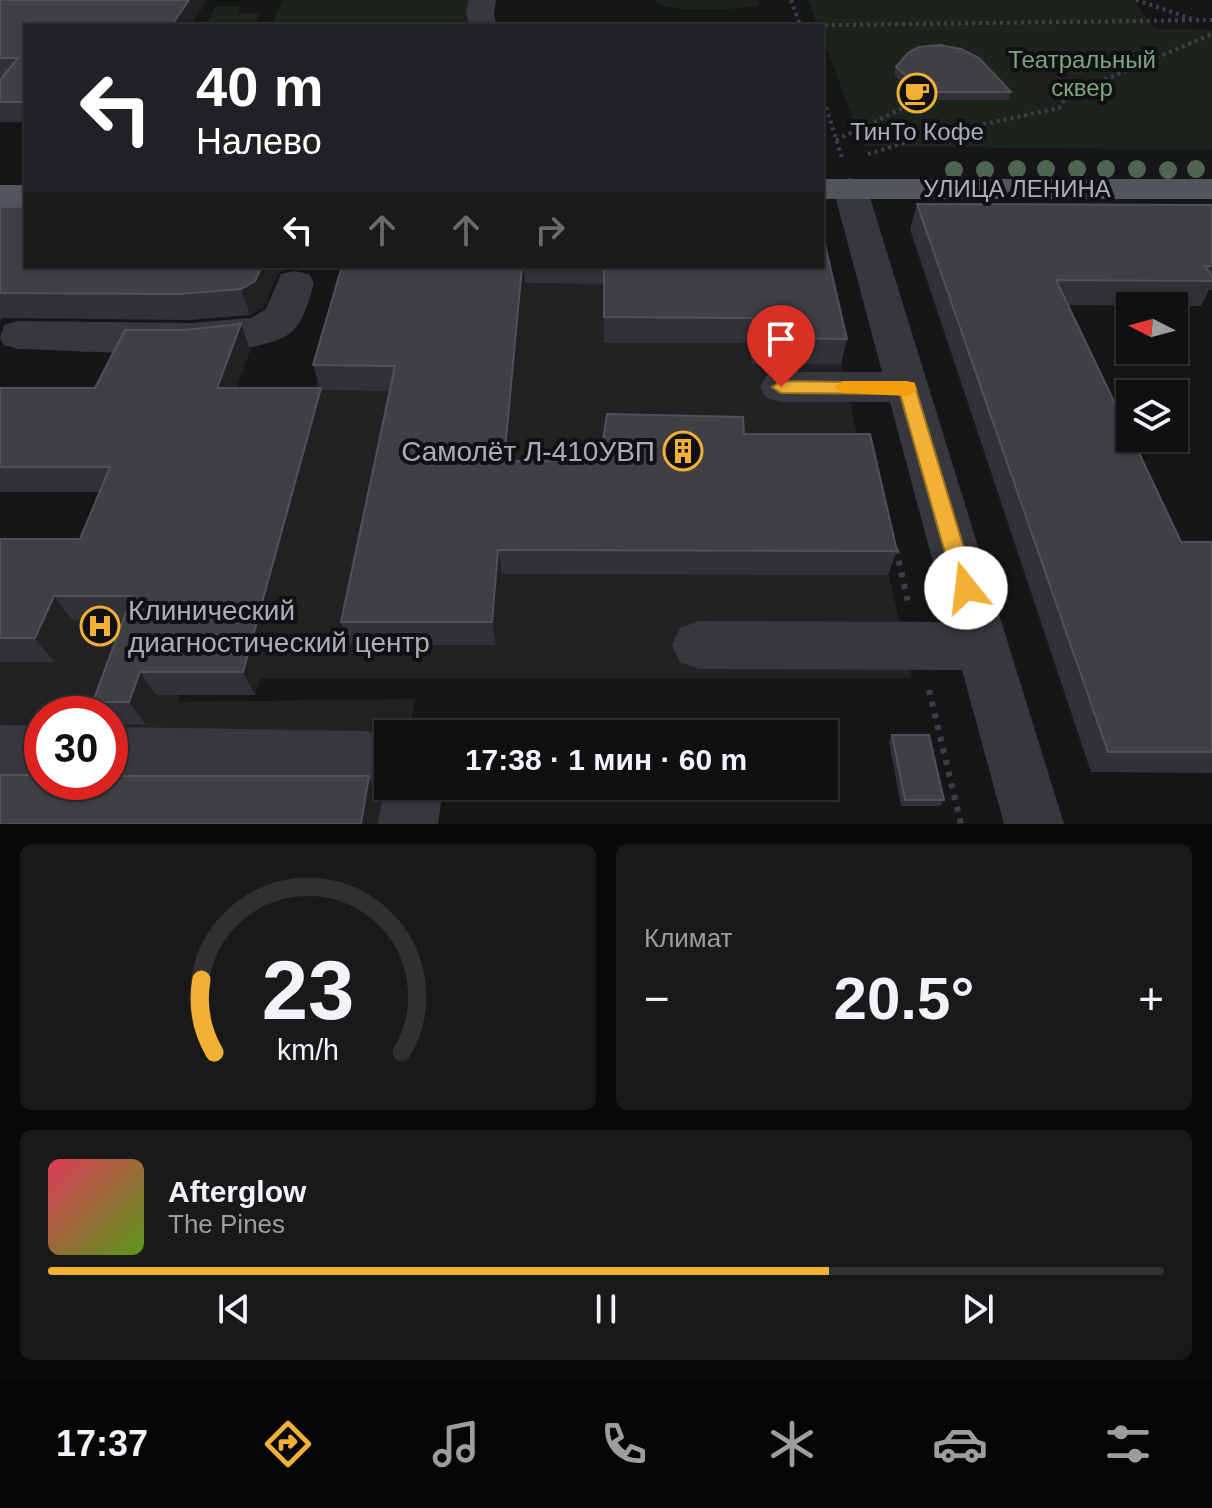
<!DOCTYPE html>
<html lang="ru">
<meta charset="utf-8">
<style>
:root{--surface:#101012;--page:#19191b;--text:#f1f3f6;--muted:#9c9d9f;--line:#303032;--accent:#f2b134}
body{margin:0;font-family:Arial,sans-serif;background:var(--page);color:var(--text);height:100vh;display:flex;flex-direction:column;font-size:30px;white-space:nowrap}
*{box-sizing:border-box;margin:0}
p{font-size:26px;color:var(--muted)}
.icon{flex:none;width:44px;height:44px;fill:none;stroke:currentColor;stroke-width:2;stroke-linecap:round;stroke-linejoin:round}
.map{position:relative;height:824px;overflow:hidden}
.sheet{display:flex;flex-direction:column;gap:20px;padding:20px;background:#09090a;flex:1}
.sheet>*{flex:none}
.guide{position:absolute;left:24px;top:24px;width:800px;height:244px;border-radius:0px;box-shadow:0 2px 6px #0004,0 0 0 2px var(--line);background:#202124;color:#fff;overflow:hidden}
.needle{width:52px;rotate:276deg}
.buttons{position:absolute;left:1116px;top:292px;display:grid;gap:16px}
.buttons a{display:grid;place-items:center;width:72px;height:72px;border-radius:0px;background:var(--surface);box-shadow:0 2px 6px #0004,0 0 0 2px var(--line);font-size:40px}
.speed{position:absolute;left:24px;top:696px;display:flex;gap:16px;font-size:40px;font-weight:700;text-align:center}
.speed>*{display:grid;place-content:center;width:104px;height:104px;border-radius:50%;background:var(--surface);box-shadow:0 2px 6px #0004,0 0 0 2px var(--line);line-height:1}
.speed .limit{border:12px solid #d22;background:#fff;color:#111}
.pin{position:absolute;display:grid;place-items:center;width:68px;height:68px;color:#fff;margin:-82px -34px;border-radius:50% 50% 50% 0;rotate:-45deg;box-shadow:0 0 8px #0007}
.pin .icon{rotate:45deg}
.me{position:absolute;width:88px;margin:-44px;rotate:344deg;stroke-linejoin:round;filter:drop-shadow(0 0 6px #0008)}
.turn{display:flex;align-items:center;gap:28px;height:168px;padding:0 40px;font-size:36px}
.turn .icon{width:104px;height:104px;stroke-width:2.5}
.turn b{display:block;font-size:56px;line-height:68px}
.lanes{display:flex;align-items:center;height:76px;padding:0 40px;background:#0003;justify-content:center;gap:40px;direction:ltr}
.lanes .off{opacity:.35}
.big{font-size:60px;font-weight:600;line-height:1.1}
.sheet .tile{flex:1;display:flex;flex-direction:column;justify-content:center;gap:12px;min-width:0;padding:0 28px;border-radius:12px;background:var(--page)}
.sheet .dial{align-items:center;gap:0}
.dial svg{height:208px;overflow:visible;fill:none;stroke:var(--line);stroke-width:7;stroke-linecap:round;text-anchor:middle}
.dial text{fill:var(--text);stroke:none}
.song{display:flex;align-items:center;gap:24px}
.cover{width:96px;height:96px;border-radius:12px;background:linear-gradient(135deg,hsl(350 70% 55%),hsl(90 70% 35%))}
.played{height:8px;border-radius:4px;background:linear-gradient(90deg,var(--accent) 70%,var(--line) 70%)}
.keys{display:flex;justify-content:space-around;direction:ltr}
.heat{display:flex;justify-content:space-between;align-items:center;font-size:44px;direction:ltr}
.sheet .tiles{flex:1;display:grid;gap:20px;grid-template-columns:1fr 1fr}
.tile:last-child{grid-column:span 2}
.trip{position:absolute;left:374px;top:720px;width:464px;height:80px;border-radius:0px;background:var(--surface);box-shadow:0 2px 6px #0004,0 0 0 2px var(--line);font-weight:600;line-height:80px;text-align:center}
.dock{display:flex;height:128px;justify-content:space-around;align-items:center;background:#060607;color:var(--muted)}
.dock .icon{width:56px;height:56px}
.dock .current{color:var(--accent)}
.dock b{font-size:36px;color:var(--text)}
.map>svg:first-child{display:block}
.built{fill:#222225;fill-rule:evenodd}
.green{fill:#1c231d}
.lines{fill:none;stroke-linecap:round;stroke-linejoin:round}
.path-far1{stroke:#3d3f44;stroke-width:4;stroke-dasharray:3 4;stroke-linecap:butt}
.path{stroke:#3d3f44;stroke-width:6;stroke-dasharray:5 7;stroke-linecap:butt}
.minor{fill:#37383d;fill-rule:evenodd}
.major{fill:#53555c;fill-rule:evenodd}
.tree{fill:#506452}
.wall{fill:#323236}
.shaded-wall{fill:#212124}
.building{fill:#3f3f44;stroke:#4f5156;stroke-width:2}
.route{fill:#f2b134;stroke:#9d7322;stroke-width:2}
.slow{fill:#f59e0b}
.labels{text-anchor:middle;stroke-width:8;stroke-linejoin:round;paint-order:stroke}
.far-park-label{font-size:24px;fill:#7fa381;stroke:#111113}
.far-poi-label{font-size:24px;fill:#a8adb8;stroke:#111113}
.far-street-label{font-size:24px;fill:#a8adb8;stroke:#111113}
.poi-label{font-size:28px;fill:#a8adb8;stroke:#111113;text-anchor:end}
</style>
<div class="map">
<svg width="1212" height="824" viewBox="0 0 1212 824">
<rect width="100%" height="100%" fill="#161618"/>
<!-- built -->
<g class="built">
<polygon points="819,266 912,678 260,678 255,695 188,695 273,423 314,391 338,308 403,283"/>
<path d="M223,549L178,702L415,699L409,734H388V786L394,824H0V552ZM42,714H110V782H42Z"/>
</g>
<!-- green -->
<g class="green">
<polygon points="283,0 471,0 466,26 271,26"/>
<path d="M654,0H758L759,5C741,10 663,14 654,0Z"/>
<polygon points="808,0 1133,0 1155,29 1212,30 1212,150 863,146 822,36 822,26 818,26"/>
<polygon points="216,6 241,6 238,13 260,13 254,26 205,26"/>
</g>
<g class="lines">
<!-- path-far1 -->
<g class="path-far1">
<polyline points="791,0 800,25"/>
<polyline points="1136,0 1192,19"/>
<polyline points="755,26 1212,20"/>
<polyline points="822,94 842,158"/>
<polyline points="836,140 920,100"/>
<polyline points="868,154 924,137 1059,108 1067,96 1212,34"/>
</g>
<!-- path -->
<g class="path">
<polyline points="896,549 908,602"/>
<polyline points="929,690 961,824"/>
</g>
<!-- minor -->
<g class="minor">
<polygon points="468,0 496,0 494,14 497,26 469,26 466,14"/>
<polygon points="850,178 862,181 867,188 1064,824 1004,824 962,670 699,669 680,662 672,645 680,628 699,621 949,622 890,402 781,402 766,398 760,387 766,376 781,372 882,372 833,188 838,181"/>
<path d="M295,271L309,274L314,283C309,300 303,327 286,336C233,364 82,350 18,349L4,345L0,339L4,325L18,321L190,323L251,318L266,309L281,274Z"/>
<polygon points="0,725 42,726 42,782 0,781"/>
<polygon points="110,727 366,731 388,739 388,786 438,786 442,795 438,824 378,824 382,799 379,792 366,787 110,783 108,782 110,782"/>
</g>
<!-- major -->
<g class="major">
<rect x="822" y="179" width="390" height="20"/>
<rect x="0" y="185" width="26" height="22"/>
</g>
</g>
<!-- trees -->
<g class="tree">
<circle cx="1017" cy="169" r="9"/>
<circle cx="1046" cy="169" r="9"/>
<circle cx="1077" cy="169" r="9"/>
<circle cx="1106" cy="169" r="9"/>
<circle cx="1137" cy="169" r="9"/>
<circle cx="1196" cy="169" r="9"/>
<circle cx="954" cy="170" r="9"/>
<circle cx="985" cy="170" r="9"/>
<circle cx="1168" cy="170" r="9"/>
</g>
<!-- wall -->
<g class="wall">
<polygon points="0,0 207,0 190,26 26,26 26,122 0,122 0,80 2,78 0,78"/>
<polygon points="896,67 1011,92 1008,100 931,100 913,91 894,75"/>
<polygon points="917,204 1212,205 1212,290 1209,290 1201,306 1068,305 1181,542 1212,542 1212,773 1091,772 910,229"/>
<polygon points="0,207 292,268 278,273 264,307 250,315 190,320 2,318 0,321"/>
<polygon points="342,266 822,266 847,339 841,364 752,364 749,343 604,343 604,284 525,283 509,461 600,461 744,434 897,551 888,575 502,574 496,645 350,645 341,622 390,391 322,390 329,414 255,695 156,695 146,725 111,724 110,714 103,714 93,702 123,620 72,620 54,662 0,662 0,539 80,539 100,492 0,492 0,388 95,388 184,330 241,324 250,350 236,388 320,388 313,365"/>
<polygon points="892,735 944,800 940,806 901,806 889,742"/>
</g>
<!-- shaded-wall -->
<g class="shaded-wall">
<polygon points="189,0 207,0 190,26 171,26"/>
<polygon points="262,266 293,266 292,268 278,273 264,307 250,315 241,289"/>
<polygon points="522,266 524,266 525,283 507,486 504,461"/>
<polygon points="241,324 250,350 227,414 217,388"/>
<polygon points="321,388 329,414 255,695 243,672"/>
<polygon points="498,550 502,574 496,645 492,622"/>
<polygon points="54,596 72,620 54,662 35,638"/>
<polygon points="140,672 156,695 146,725 129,702"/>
<polygon points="369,776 378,797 374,824 361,824"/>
</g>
<!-- building -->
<g class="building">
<polygon points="0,0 189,0 171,26 26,26 26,102 0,102 0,80 18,58 0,58"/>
<polygon points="940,45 961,49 979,58 1011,92 933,92 915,84 896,67 908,53 919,47"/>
<polygon points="917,204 1212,205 1212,266 1205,266 1212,276 1212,281 1056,280 1130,435 1130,438 1132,438 1181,542 1212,542 1212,752 1108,752"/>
<polygon points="0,207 26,207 26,266 262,266 255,281 241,289 179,294 0,293"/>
<polygon points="822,232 847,339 755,338 752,318 604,317 604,266 822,266"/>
<polygon points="342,266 522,266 504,461 600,461 607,414 743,417 744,434 870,434 897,551 498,550 492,622 341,622 395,366 313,365"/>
<polygon points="241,324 217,388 321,388 243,672 140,672 129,702 93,702 132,596 54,596 35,638 0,638 0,539 80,539 110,467 0,467 0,388 95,388 125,330 184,330"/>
<polygon points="892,735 929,735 944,800 905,800"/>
<polygon points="0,775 42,775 42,782 110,782 110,776 369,776 361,824 0,824"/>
</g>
<!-- route -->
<polygon class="route" points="781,381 914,383 976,588 973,595 966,597 958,595 955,588 900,394 781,393 772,387"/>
<!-- slow -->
<polygon class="slow" points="843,381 907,381 914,383 917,390 908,396 843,393 834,387"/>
<!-- icons -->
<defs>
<g id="cafe-ring" transform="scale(2)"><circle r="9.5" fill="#111113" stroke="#f2b134" stroke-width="1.5"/><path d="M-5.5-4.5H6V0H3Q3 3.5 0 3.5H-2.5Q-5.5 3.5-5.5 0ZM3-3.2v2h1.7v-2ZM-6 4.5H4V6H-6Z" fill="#f2b134"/></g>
<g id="building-ring" transform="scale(2)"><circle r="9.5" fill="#111113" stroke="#f2b134" stroke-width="1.5"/><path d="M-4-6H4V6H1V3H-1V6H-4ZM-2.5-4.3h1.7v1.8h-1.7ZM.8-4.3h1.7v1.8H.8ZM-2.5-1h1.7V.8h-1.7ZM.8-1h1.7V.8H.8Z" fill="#f2b134"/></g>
<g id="hospital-ring" transform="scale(2)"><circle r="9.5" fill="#111113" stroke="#f2b134" stroke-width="1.5"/><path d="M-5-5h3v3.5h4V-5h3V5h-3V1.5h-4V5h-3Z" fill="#f2b134"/></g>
</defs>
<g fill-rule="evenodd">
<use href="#cafe-ring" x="917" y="93"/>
<use href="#building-ring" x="683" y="451"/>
<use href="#hospital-ring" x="100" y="626"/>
</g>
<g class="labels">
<!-- far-park labels -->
<g class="far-park-label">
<text x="1082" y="68">Театральный<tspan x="1082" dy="28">сквер</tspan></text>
</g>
<!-- far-poi labels -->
<g class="far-poi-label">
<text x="917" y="140">ТинТо Кофе</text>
</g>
<!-- far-street labels -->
<g class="far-street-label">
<text x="1017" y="197">УЛИЦА ЛЕНИНА</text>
</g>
<!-- poi labels -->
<g class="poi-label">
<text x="655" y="461">Самолёт Л-410УВП</text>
<text x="128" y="620" text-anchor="start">Клинический<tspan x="128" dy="32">диагностический центр</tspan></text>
</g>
</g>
</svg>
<div class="buttons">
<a><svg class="needle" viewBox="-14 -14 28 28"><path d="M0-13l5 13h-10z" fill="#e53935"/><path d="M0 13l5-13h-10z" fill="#9c9d9f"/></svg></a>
<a><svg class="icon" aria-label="layers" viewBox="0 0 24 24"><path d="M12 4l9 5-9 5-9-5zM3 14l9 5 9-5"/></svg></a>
</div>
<div class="speed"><div class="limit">30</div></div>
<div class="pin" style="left:781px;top:387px;background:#d93025"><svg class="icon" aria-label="arrive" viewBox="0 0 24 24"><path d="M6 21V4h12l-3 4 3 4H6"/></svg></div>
<svg class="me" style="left:966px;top:588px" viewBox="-20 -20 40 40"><circle r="19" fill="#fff"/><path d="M0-13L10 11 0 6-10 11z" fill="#f2b134"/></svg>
<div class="trip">17:38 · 1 мин · 60 m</div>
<div class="guide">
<div class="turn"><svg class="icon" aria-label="left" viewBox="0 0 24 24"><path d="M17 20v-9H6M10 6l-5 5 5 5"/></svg><div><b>40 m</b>Налево</div></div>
<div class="lanes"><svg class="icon" aria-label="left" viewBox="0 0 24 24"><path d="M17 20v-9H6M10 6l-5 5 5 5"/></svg><svg class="icon off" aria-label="ahead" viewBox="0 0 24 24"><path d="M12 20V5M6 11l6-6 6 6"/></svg><svg class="icon off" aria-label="ahead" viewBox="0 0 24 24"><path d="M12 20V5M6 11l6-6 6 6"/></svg><svg class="icon off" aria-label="right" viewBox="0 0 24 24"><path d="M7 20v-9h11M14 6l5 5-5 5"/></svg></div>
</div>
</div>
<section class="sheet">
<div class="tiles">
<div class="tile dial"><svg viewBox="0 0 100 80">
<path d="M14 69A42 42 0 1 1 86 69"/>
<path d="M14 69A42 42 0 0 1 9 41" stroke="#f2b134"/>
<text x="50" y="56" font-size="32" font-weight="700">23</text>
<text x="50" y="72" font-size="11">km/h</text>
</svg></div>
<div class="tile"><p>Климат</p>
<div class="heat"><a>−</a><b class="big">20.5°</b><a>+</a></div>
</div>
<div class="tile">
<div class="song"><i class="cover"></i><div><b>Afterglow</b><p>The Pines</p></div></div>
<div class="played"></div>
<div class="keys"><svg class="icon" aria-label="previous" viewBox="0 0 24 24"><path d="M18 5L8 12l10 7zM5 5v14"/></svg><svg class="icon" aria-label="pause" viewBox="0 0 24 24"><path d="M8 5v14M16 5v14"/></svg><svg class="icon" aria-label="next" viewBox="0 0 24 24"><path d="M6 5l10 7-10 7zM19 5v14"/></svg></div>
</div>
</div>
</section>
<nav class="dock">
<b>17:37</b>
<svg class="icon current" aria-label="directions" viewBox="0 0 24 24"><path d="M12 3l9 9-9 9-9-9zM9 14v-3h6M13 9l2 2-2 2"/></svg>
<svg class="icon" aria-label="music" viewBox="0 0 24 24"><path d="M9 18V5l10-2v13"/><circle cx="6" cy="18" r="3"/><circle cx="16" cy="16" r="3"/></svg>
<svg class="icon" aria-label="phone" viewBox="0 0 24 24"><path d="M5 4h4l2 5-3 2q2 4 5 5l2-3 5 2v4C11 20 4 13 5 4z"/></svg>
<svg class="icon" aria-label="climate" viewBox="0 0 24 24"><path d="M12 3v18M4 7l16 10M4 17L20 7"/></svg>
<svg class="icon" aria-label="car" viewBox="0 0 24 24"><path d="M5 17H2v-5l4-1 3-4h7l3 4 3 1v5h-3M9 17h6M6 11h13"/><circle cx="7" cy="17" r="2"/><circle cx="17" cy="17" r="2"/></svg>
<svg class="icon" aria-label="filters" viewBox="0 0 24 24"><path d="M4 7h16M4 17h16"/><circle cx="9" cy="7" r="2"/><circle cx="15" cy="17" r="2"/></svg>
</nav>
